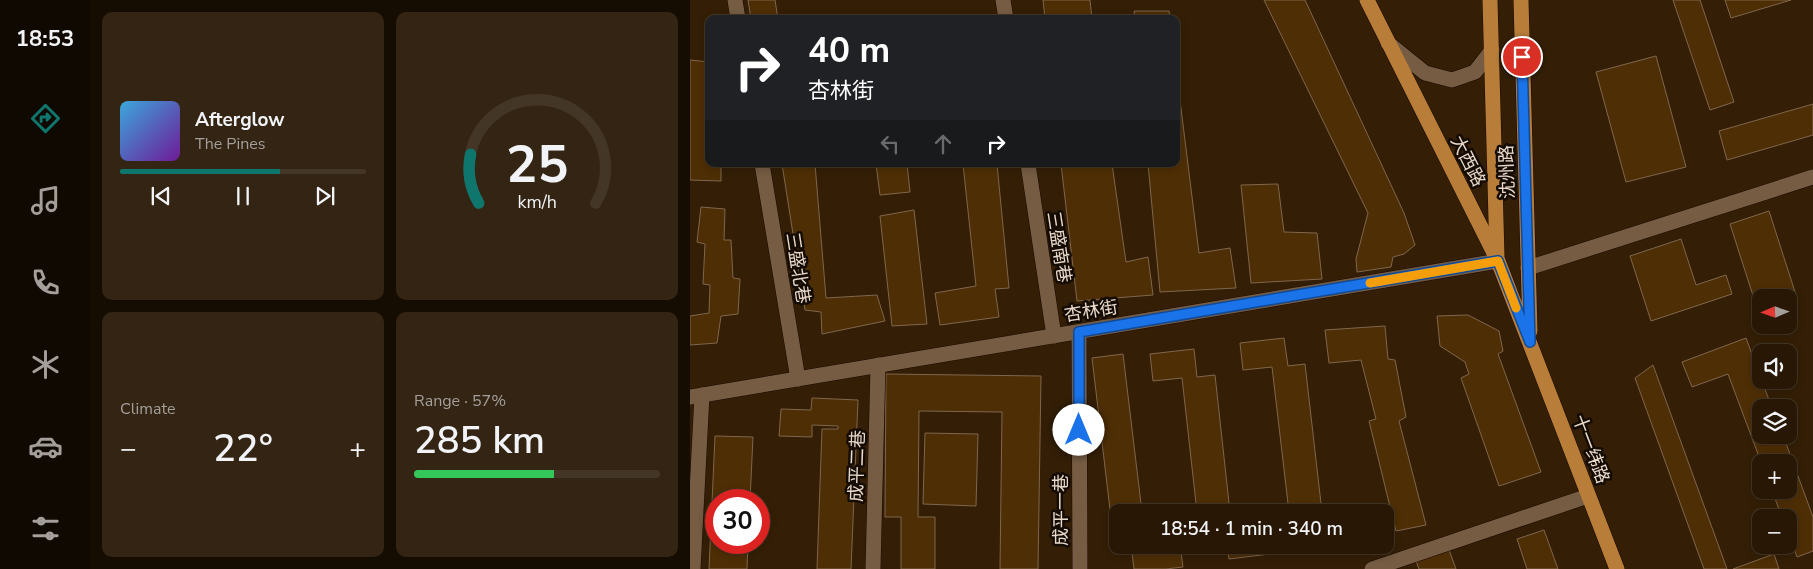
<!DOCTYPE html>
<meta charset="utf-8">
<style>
:root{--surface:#271704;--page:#332413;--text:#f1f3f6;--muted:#a49f9a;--line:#433626;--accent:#0f766e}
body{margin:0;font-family:"Nunito Sans","Noto Sans SC",sans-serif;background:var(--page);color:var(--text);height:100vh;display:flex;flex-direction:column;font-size:19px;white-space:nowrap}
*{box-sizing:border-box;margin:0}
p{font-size:16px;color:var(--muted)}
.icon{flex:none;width:28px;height:28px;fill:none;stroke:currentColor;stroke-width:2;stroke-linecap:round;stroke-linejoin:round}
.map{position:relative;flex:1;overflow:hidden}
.side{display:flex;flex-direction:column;gap:12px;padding:12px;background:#150d02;width:600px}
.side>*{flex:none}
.hud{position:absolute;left:15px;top:15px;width:475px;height:152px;border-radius:10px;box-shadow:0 2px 8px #0003,0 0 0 1px var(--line);background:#202124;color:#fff;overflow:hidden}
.needle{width:32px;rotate:268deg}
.tools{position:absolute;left:1062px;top:289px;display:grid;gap:10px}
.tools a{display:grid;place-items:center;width:45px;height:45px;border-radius:10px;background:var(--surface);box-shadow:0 2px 8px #0003,0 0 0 1px var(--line);font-size:25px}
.speed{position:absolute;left:15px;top:489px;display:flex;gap:10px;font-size:25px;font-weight:700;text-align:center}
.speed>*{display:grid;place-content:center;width:65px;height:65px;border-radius:50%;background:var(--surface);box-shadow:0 2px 8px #0003,0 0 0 1px var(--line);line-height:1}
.speed .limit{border:8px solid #d22;background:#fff;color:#111}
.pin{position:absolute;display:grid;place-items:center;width:42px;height:42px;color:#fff;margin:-21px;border:2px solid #fff;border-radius:50%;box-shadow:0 1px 5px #0007}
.me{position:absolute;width:55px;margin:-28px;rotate:0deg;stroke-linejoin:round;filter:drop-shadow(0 0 4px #0008)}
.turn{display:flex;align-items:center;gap:18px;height:105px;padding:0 20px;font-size:22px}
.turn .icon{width:65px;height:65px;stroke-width:2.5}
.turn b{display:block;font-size:35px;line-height:42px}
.lanes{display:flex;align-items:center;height:48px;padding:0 20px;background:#0003;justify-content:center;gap:25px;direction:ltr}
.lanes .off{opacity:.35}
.big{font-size:38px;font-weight:600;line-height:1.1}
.side .widget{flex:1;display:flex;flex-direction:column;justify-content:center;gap:8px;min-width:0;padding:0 18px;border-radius:10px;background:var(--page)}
.side .dial{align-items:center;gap:0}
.dial svg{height:130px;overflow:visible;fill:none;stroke:var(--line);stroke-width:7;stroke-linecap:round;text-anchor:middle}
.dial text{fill:var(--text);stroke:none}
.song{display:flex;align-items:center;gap:15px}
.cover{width:60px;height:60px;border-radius:8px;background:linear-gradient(135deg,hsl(200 70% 55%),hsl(280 70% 35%))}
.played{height:5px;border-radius:2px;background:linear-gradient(90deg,var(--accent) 65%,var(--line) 65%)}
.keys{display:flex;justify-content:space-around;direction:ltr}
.heat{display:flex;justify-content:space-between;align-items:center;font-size:28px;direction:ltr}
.charge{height:8px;border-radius:4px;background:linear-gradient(90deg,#34c759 57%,var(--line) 0)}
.side .tiles{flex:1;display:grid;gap:12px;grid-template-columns:repeat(2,1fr)}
.trip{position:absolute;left:419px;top:504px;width:285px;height:50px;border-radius:10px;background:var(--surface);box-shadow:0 2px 8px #0003,0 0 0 1px var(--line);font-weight:600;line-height:50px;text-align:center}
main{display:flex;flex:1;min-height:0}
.tab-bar{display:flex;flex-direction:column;width:90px;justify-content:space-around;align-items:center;background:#100902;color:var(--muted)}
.tab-bar .icon{width:35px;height:35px}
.tab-bar .on{color:var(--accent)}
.tab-bar b{font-size:22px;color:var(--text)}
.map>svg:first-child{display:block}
.building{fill:#4e2e05;stroke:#7f664d}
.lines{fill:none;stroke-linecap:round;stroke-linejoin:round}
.minor-casing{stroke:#1b0800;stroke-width:16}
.major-casing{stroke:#1b0800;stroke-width:16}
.minor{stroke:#755c43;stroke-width:15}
.major{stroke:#b77d39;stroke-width:15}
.route-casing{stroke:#114b97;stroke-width:12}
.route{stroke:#1a73e8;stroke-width:9}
.slow{stroke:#f59e0b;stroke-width:9}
.labels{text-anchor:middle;stroke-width:5;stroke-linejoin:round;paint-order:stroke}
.street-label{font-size:18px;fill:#e8d9cb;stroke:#140b03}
</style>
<main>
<nav class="tab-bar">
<b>18:53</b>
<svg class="icon on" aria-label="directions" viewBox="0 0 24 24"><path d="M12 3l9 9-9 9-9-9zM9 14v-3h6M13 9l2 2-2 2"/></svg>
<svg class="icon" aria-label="music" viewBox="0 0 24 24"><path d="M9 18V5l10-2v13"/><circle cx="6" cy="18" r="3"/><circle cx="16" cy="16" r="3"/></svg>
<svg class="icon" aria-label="phone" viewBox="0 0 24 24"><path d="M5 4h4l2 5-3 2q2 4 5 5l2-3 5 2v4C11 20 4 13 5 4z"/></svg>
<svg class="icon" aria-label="climate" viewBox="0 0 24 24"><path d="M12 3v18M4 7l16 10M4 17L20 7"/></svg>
<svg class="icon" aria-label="car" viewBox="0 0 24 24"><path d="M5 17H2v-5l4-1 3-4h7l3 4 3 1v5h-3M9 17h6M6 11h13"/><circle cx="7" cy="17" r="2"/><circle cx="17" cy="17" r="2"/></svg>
<svg class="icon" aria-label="filters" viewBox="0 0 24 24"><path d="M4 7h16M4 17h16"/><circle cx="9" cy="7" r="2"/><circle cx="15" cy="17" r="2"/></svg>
</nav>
<section class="side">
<div class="tiles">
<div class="widget">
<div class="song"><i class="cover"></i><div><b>Afterglow</b><p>The Pines</p></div></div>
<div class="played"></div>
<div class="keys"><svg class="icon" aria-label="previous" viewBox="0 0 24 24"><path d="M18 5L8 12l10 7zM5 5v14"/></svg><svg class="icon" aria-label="pause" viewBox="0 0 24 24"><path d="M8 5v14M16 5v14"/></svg><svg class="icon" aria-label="next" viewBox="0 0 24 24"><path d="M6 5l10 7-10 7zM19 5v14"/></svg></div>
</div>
<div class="widget dial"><svg viewBox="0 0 100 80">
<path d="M14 69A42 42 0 1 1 86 69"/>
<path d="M14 69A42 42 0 0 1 9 39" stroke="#0f766e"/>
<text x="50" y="56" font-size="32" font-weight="700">25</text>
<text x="50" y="72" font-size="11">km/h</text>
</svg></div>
<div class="widget"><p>Climate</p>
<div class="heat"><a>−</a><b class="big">22°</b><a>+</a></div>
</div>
<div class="widget"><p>Range · 57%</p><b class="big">285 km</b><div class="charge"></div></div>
</div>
</section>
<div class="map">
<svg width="1123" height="569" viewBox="0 0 1123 569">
<rect width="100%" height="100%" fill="#341f06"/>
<!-- building -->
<g class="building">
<polygon points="58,0 85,0 88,19 61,19"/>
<polygon points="353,0 400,0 402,19 355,19"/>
<polygon points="574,0 615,0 714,213 725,245 714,254 703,257 701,267 667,272 666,259 678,213"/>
<polygon points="983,0 1010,0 1044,102 1020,110"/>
<polygon points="1035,0 1101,0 1041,18"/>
<polygon points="444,11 479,11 480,19 445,19"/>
<polygon points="966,56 996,167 936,182 906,72"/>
<polygon points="0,60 19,62 19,164 31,164 31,181 0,180"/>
<polygon points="486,68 509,253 540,248 546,288 470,292 458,164 486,164"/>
<polygon points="1123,104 1123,135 1037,160 1029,131"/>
<polygon points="92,164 125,164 136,298 187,295 195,321 132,334 131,312 115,310"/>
<polygon points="186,164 217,164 220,192 190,195"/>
<polygon points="273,164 307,164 319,288 305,289 309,317 250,325 245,293 286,286"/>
<polygon points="371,164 422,164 436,262 458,257 463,295 387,301"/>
<polygon points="588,184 594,232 627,233 632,279 561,283 551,185"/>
<polygon points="11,207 35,209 34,240 41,240 43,278 50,279 48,314 31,316 27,343 0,345 0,316 19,313 20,285 13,284 15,244 7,242"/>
<polygon points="224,210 237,324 202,326 190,216"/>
<polygon points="1079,211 1106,295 1098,298 1071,298 1071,306 1067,308 1040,224"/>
<polygon points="991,239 1006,285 1036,275 1042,294 961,321 940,256"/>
<polygon points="778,315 809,331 813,351 808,354 851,472 809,486 771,378 779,374 775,362 750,346 747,316"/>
<polygon points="695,326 698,359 705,360 716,417 709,421 736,525 706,531 679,421 686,419 671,360 639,363 635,330"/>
<polygon points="594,338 598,366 615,364 632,512 599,512 582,367 553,370 550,343"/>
<polygon points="1056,338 1082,408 1071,408 1071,435 1093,435 1123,517 1123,551 1107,557 1099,536 1099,518 1092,518 1082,490 1099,490 1099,462 1071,462 1038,374 1002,387 992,362"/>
<polygon points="504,349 507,377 525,375 540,512 507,512 492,378 463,381 460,354"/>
<polygon points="433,354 452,512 428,512 428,543 424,543 402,358"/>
<polygon points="963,365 1037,569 1014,569 945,378"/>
<polygon points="196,374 351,376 348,569 310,569 312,412 229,411 228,517 245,517 245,569 211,569 211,517 195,517"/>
<polygon points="122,398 168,400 161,569 127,569 132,429 148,429 148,426 122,425 122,437 89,436 91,409 121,410"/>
<polygon points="235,433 288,434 286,506 233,504"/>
<polygon points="25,436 63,437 60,500 26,500 26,542 58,542 57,569 19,569"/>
<polygon points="854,530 868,569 837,569 827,539"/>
<polygon points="441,545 490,545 493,567 476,569 444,569"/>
<polygon points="510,545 587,545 588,553 539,559 537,545 510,548"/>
<polygon points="759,550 766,569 729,569 726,561"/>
<polygon points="1084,554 1089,569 1043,569"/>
</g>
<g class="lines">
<!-- minor casing -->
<g class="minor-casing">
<g id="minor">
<polyline points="45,0 48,19"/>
<polyline points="313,0 316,19"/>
<polyline points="698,43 735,73 762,80 785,72 802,50"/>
<polyline points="72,164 108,379"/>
<polyline points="338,164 364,336"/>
<polyline points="838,268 1123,177"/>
<polyline points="389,332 390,569"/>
<polyline points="0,397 808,261"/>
<polyline points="3,569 12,395"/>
<polyline points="183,569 188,365"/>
<polyline points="682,569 898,496"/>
</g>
</g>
<!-- major casing -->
<g class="major-casing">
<g id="major">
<polyline points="677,0 808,261 927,569"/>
<polyline points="800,0 807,256"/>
<polyline points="831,0 840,331"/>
</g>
</g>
<!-- minor -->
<use href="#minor" class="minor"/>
<!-- major -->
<use href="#major" class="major"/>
</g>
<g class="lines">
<!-- route casing -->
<g class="route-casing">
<polyline id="route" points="389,430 389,332 808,261 840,342 832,57"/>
</g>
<!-- route -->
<use href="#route" class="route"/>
<!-- slow -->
<polyline class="slow" points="680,283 808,261 826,308"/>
</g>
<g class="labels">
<!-- street labels -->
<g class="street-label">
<text transform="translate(778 161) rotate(63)" y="6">大西路</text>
<text transform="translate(817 172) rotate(-92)" y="6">沈州路</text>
<text transform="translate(369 247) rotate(81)" y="6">三盛南巷</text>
<text transform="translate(108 268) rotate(81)" y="6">三盛北巷</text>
<text transform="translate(401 311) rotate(-9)" y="6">杏林街</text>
<text transform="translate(901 449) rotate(69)" y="6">十一纬路</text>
<text transform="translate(167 466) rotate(-88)" y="6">成平二巷</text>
<text transform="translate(371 510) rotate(-90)" y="6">成平一巷</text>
</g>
</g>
</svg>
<div class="tools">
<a><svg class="needle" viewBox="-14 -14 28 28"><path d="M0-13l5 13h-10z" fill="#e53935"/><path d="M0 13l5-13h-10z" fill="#a49f9a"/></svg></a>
<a><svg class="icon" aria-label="sound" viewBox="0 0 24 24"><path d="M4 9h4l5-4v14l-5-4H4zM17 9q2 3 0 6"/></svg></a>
<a><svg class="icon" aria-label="layers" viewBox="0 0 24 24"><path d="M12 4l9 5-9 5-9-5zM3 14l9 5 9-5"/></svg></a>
<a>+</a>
<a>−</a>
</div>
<div class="speed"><div class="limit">30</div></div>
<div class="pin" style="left:832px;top:57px;background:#d93025"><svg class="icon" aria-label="arrive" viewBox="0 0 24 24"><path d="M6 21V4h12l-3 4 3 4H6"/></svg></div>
<svg class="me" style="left:389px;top:430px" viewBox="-20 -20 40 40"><circle r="19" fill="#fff"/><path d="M0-13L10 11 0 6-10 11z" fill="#1a73e8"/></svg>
<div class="trip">18:54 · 1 min · 340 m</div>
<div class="hud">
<div class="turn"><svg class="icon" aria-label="right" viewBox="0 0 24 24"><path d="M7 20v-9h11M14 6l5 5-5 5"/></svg><div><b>40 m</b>杏林街</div></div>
<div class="lanes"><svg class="icon off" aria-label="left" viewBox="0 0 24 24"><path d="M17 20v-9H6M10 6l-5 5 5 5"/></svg><svg class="icon off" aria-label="ahead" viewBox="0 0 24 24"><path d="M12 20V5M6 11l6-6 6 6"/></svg><svg class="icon" aria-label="right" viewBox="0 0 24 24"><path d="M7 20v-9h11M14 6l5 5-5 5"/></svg></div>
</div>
</div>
</main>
